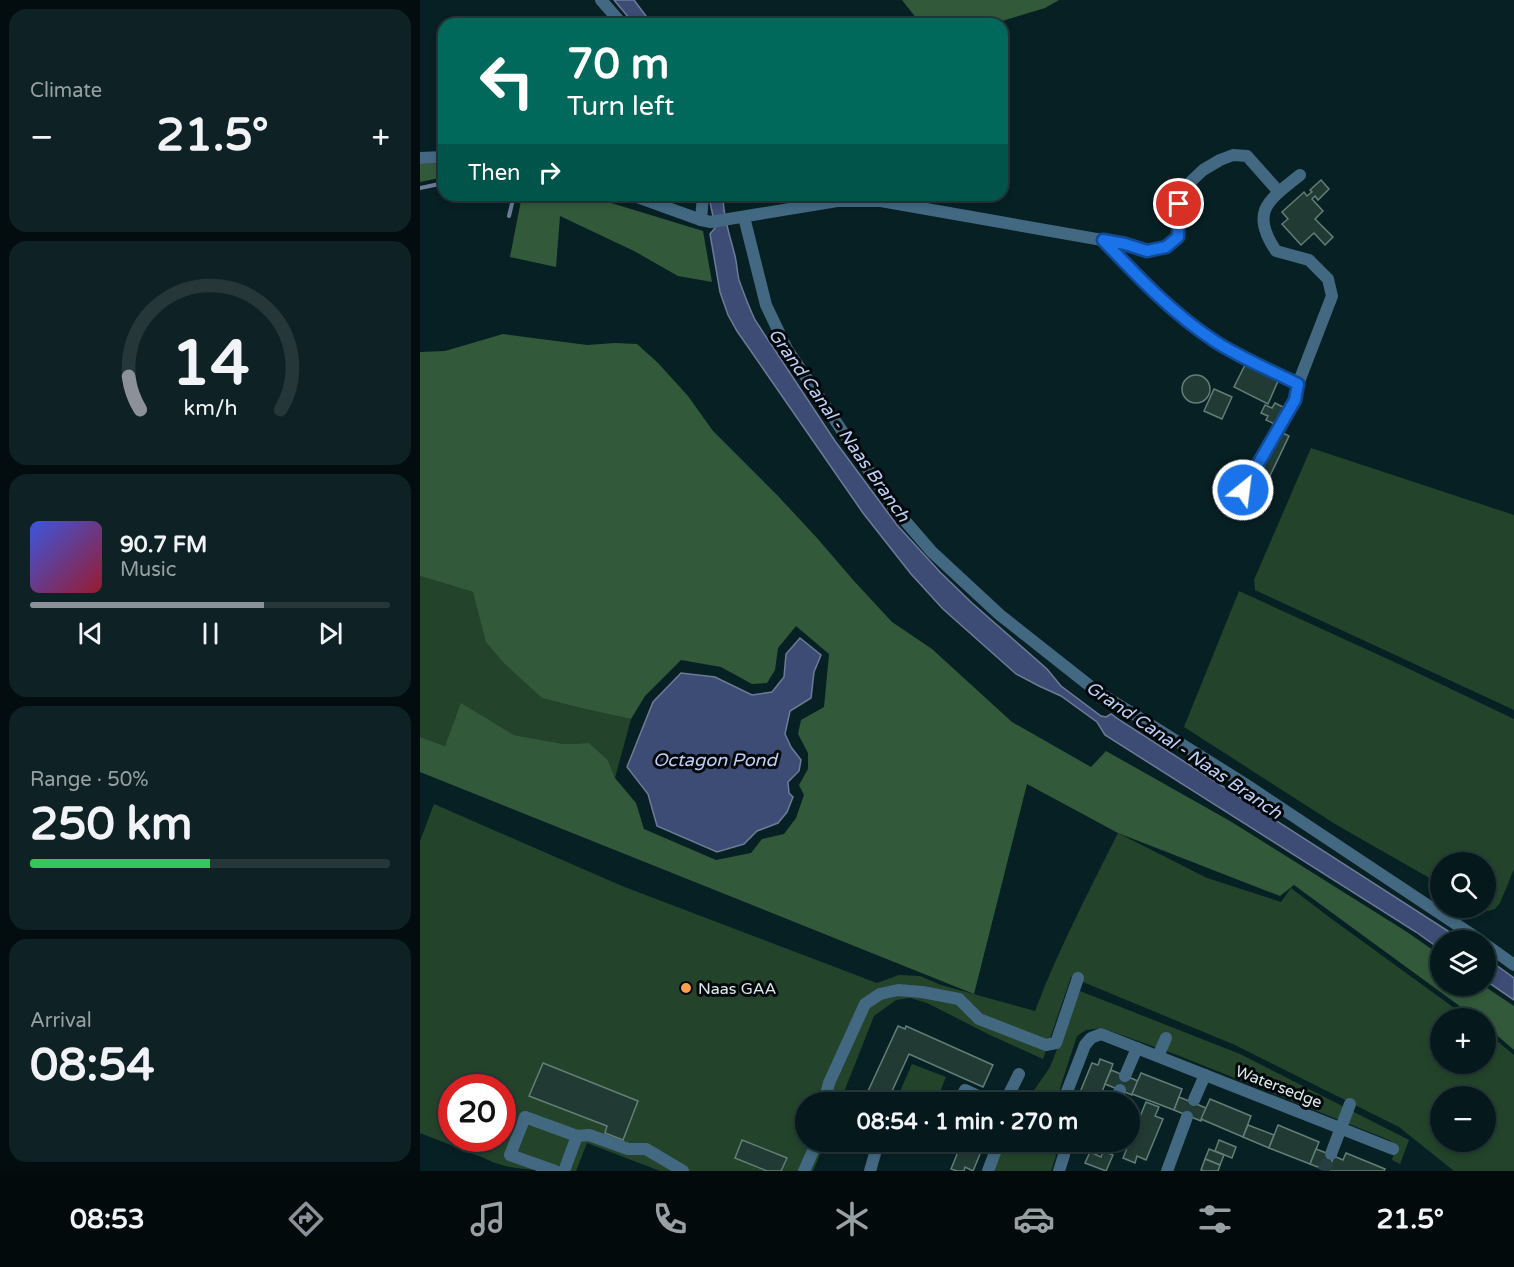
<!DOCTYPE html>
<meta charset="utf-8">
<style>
:root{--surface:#05181b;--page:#0e2124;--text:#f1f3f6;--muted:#97a0a3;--line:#26373a;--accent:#8c9099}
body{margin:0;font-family:"Varela Round",sans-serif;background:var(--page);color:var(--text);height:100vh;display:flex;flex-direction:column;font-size:22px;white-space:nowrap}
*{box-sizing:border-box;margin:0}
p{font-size:20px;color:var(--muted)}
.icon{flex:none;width:33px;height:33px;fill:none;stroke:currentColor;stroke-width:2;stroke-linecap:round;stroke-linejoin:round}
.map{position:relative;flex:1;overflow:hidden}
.sheet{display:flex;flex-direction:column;gap:9px;padding:9px;background:#030d0f;width:420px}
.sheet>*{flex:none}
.banner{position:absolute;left:18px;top:18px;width:570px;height:183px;border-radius:18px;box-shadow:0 3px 9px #0003,0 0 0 2px var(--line);background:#00695c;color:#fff;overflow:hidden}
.tools{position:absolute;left:1010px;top:852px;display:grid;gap:12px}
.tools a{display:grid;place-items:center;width:66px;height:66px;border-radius:50%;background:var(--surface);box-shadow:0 3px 9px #0003,0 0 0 2px var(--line);font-size:30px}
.speed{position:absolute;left:18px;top:1074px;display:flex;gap:12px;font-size:30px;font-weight:700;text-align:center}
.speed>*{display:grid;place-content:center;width:78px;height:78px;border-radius:50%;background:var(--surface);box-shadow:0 3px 9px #0003,0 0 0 2px var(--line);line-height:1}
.speed .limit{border:9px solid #d22;background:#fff;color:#111}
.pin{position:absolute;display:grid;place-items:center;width:51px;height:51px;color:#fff;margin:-26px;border:3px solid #fff;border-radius:50%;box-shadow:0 2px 6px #0007}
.me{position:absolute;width:66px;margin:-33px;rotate:29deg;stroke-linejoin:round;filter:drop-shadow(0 0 4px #0008)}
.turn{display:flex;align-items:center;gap:21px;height:126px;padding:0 30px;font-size:27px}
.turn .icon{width:78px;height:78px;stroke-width:2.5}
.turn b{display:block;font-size:42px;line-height:51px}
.then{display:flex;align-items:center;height:57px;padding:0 30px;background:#0003;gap:12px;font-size:22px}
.big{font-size:45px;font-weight:700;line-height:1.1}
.sheet .card{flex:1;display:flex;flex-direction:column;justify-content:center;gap:9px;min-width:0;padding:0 21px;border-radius:18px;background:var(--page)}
.sheet .dial{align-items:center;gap:0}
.dial svg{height:156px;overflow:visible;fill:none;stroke:var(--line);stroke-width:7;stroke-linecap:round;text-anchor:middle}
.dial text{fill:var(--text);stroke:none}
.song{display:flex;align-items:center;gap:18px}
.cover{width:72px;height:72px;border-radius:9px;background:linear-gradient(135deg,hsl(230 70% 55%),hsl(350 70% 35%))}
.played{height:6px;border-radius:3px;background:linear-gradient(90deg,var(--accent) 65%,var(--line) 65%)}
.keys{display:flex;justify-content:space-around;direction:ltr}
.heat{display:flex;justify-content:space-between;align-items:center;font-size:33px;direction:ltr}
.charge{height:9px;border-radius:4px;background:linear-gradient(90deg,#34c759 50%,var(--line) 0)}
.trip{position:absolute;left:375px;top:1092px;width:345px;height:60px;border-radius:30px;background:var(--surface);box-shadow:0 3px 9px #0003,0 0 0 2px var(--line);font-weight:700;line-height:60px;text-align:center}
.menu{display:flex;height:96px;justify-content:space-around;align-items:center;background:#020a0b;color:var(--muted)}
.menu .icon{width:42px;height:42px}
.menu .selected{color:var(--accent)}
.menu b{font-size:27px;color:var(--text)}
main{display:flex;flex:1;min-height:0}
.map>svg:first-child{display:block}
.green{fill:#23442a;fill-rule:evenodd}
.forest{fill:#325a3a}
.water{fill:#3d4c74;stroke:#6d7b98;stroke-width:1.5}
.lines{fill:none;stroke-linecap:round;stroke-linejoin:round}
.stream{stroke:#6d7b98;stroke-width:4}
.building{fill:#223a34;stroke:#637d77;stroke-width:1.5}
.minor-tunnel{stroke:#273e42;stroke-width:12;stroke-dasharray:12 6;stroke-linecap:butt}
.minor{stroke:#436982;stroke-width:12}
.route-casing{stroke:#114b97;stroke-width:15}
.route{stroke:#1a73e8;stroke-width:10}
.poi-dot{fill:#fa9f4e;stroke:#02080a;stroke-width:2}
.labels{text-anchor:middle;stroke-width:6;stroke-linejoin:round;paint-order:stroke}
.poi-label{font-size:16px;fill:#dceaec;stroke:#02080a;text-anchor:start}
.street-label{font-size:16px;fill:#dceaec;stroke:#02080a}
.water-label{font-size:18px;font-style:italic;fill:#bfd0f8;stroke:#02080a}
</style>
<main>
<section class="sheet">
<div class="card"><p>Climate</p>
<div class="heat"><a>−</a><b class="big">21.5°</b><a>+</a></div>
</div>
<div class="card dial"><svg viewBox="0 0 100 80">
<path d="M14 69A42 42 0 1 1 86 69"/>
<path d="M14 69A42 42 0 0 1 8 52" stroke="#8c9099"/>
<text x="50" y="56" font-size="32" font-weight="700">14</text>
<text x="50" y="72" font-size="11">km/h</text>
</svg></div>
<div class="card">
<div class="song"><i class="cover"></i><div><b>90.7 FM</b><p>Music</p></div></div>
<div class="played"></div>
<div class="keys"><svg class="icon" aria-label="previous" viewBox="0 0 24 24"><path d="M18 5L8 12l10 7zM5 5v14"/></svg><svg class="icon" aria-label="pause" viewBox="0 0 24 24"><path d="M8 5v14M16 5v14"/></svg><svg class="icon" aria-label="next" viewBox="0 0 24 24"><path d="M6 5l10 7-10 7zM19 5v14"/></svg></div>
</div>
<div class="card"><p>Range · 50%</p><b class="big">250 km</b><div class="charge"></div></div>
<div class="card"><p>Arrival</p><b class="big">08:54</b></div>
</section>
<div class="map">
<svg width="1094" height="1171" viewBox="0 0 1094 1171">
<rect width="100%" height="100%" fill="#072024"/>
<!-- green -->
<g class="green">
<polygon points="891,448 1094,515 1094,710 835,590 834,580"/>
<polygon points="0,576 53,592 59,613 122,698 160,708 211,719 195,778 188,760 169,743 144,744 94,735 42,704 25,746 0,737"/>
<polygon points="819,591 983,666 1094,719 1094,869 1080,903 1075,909 1068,911 1061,908 1065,908 1065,862 1020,862 1020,884 915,824 764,727"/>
<path d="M14,804L202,886L457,983L479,975L500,976L521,985L615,1011C638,950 669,891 698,833L787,878L861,902L871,888L909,917L1048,1018H1020V1064H1065V1031L1094,1055V1171H1034L979,1127L815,1045L651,977L623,1059L570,1035L507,1003L490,998L476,1000L454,1016L420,1102H386V1142H405L393,1171H240L167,1143L156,1171C128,1171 86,1171 64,1158L0,1133V841ZM32,1088H82V1138H32ZM1020,1096H1065V1142H1020Z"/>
<polygon points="660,991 820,1054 989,1140 980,1164 972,1160 976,1145 969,1140 757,1055 682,1028 666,1030 657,1036 641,1085 637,1102 606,1102 630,1067"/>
<polygon points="492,1064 526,1077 516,1102 491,1102 478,1096"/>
<polygon points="585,1142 634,1142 636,1156 631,1171 573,1171"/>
</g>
<!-- forest -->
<g class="forest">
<polygon points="482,0 639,0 625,8 572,24 501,24"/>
<polygon points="24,163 24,177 0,182 0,164"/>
<polygon points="102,195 165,195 283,231 292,282 258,276 214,251 140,216 136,267 90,257"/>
<polygon points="83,334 167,345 195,343 217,344 238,363 268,396 293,431 357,495 397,538 434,581 472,622 512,649 592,722 671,767 686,751 810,821 987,932 1020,955 1020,986 1064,986 1094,1006 1094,1050 1065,1025 1065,1018 1056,1018 874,885 860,896 698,833 607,784 554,994 0,772 0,737 25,746 41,703 94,735 144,744 169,743 188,760 195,778 216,803 224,829 296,860 331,853 342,839 364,834 376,818 384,795 379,785 388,769 388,753 378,734 381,720 404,707 409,654 376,626 358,648 355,670 347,683 332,684 301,667 261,660 225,696 211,719 160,708 122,698 84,663 66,642 53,592 0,576 0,352 25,351"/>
</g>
<!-- water -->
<g class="water">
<polygon points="194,0 214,0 232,24 214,24"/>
<path d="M289,195H303C303,216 310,236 315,256C317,264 317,272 319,280C324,294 329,307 335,320L415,441L477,525L520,572L552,603L627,669L641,686L681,716L686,717L691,714L701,721L1042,940H1020V949L996,932L685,735L677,722L641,696L619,686L596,674L523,609L491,574L443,513L317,331L308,315L300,292L290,234L295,228C294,217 290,206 289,195Z"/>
<polygon points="380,638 401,655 394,672 391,698 370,711 365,734 371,747 381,760 379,771 368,782 369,793 373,797 367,812 358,823 337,831 324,844 297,852 237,826 228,794 207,767 233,702 261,673 295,677 332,695 352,692 364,677 366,654"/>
<polygon points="1065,957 1094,978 1094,1000 1065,980"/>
</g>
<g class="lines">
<!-- stream -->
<g class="stream">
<polyline points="0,188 24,183"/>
<polyline points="89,216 94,195"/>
</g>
</g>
<!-- building -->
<g class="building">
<polygon points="901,180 909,189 898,200 895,196 892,199 903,211 895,219 913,237 905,245 894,233 881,245 862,224 868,219 862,212 884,192 887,196 892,192 890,190"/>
<polygon points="825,365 858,381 848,404 814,387"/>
<circle cx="776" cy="389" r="14"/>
<polygon points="794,389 812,397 802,419 784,411"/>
<polygon points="855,403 865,408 857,425 846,420 848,416 841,413 845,405 852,408"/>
<polygon points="859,431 869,436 847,482 837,478"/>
<polygon points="478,1026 485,1029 486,1026 573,1065 563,1087 489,1054 467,1102 443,1102"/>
<polygon points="680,1059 693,1064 678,1102 656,1102 672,1063 678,1065"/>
<polygon points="123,1063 218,1101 203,1140 185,1133 187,1126 109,1096"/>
<polygon points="691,1070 718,1081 712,1095 685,1084"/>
<polygon points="721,1073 762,1089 754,1110 712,1094"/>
<polygon points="759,1097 786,1108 781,1121 754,1110"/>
<polygon points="790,1099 831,1116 823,1137 781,1119"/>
<polygon points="726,1102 739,1107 735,1116 743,1119 726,1160 717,1156 715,1163 703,1158"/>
<polygon points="828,1125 854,1135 849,1148 823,1137"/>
<polygon points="858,1125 899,1142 890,1164 849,1148"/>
<polygon points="322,1140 367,1158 361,1171 347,1171 315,1158"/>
<polygon points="799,1140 816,1147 812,1158 795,1151"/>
<polygon points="542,1142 565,1142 553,1171 545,1167 544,1171 537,1171 531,1169"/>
<polygon points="789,1149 804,1155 800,1165 785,1159"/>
<polygon points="896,1149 914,1156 908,1171 890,1164"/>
<polygon points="683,1151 693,1155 686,1171 665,1163 670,1152 681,1157"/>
<polygon points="926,1153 965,1169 964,1171 908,1171 914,1156 923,1160"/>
<polygon points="785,1159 800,1165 798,1171 785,1171 781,1170"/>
</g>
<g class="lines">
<!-- minor-tunnel -->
<polyline class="minor-tunnel" points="903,1171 911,1154"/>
<!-- minor -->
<g class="minor">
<polyline points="181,0 202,24"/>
<polyline points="0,158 24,157"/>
<polyline points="212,195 281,220 291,222 417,201 461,201 705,244 727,251 746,247 758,237 759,204 762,190 783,170 800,160 813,155 827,156 859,192"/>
<polyline points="324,217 346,305 367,349 474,508 512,552 580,615 675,690 825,784 1060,940"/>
<polyline points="281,220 283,195"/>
<path d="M683,240C718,277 753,314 796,342C821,358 850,370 878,384"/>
<path d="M823,490L875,400L878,384L912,296L908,279L889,260L856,251C829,211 849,200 880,175"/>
<polyline points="1065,944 1094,965"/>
<polyline points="738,1056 746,1038"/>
<polyline points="705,1076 717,1048"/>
<polyline points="774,1100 785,1075"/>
<polyline points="404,1102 409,1083 445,1004 460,994 478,990 502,992 539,999 559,1019 626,1045 636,1043 658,978"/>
<polyline points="539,1102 545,1090 571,1102"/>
<polyline points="585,1102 599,1074"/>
<polyline points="643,1102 665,1045 671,1038 681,1034 973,1149"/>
<polyline points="695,1102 700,1090"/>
<polyline points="157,1136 169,1135 208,1149 226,1149 263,1171"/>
<polyline points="435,1142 456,1150 450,1171"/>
<polyline points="911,1154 930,1104"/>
<polyline points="135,1171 90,1155 105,1117 157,1136 144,1171"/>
<polyline points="384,1171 393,1151 396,1142"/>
<polyline points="568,1171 579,1142"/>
<polyline points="639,1171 644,1155 642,1142"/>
<polyline points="747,1171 767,1117"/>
</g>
</g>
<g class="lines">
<!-- route casing -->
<g class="route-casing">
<path id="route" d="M759,204L758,237L746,247L727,251L705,244L683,240C718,277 753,314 796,342C821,358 850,370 878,384L875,400L823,490"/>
</g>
<!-- route -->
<use href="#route" class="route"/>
</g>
<!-- markers -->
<circle class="poi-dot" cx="266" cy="988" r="6"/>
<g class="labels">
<!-- poi labels -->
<g class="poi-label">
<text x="278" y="994">Naas GAA</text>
</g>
<!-- street labels -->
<g class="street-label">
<text transform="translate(859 1086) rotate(21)" y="6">Watersedge</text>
</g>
<!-- water labels -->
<g class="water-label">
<text transform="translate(419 425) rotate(55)" y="6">Grand Canal - Naas Branch</text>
<text transform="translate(764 750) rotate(34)" y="6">Grand Canal - Naas Branch</text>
<text x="295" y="766">Octagon Pond</text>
</g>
</g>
</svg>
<div class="tools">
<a><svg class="icon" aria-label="search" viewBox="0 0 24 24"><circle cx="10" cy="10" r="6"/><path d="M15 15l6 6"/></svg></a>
<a><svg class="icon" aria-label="layers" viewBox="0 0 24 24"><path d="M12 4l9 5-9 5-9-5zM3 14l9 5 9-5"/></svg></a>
<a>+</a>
<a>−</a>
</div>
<div class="speed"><div class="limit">20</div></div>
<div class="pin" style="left:759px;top:204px;background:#d93025"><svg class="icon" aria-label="arrive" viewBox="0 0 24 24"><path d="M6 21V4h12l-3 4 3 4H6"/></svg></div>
<svg class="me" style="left:823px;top:490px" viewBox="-20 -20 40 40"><circle r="17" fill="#1a73e8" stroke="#fff" stroke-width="3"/><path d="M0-11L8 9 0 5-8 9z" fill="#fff"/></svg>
<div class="trip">08:54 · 1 min · 270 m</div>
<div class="banner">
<div class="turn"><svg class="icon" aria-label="left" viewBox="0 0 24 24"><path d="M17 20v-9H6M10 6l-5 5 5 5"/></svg><div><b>70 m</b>Turn left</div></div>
<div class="then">Then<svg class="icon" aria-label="right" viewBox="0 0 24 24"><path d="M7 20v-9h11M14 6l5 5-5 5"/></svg></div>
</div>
</div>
</main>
<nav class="menu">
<b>08:53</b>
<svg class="icon selected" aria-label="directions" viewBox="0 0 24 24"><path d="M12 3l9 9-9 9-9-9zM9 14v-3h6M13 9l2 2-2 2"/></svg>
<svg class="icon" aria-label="music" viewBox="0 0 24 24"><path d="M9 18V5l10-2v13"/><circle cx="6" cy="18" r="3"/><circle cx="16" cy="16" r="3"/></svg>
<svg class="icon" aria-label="phone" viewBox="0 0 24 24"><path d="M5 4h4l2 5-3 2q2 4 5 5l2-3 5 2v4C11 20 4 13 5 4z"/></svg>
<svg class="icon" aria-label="climate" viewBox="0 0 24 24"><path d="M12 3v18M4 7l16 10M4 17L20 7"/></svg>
<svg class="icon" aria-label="car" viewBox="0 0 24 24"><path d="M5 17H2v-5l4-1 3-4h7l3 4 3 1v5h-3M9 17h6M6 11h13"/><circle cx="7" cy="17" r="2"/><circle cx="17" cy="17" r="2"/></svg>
<svg class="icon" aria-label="filters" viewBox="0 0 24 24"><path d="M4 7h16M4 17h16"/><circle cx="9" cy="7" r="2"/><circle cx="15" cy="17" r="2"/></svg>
<b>21.5°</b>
</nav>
